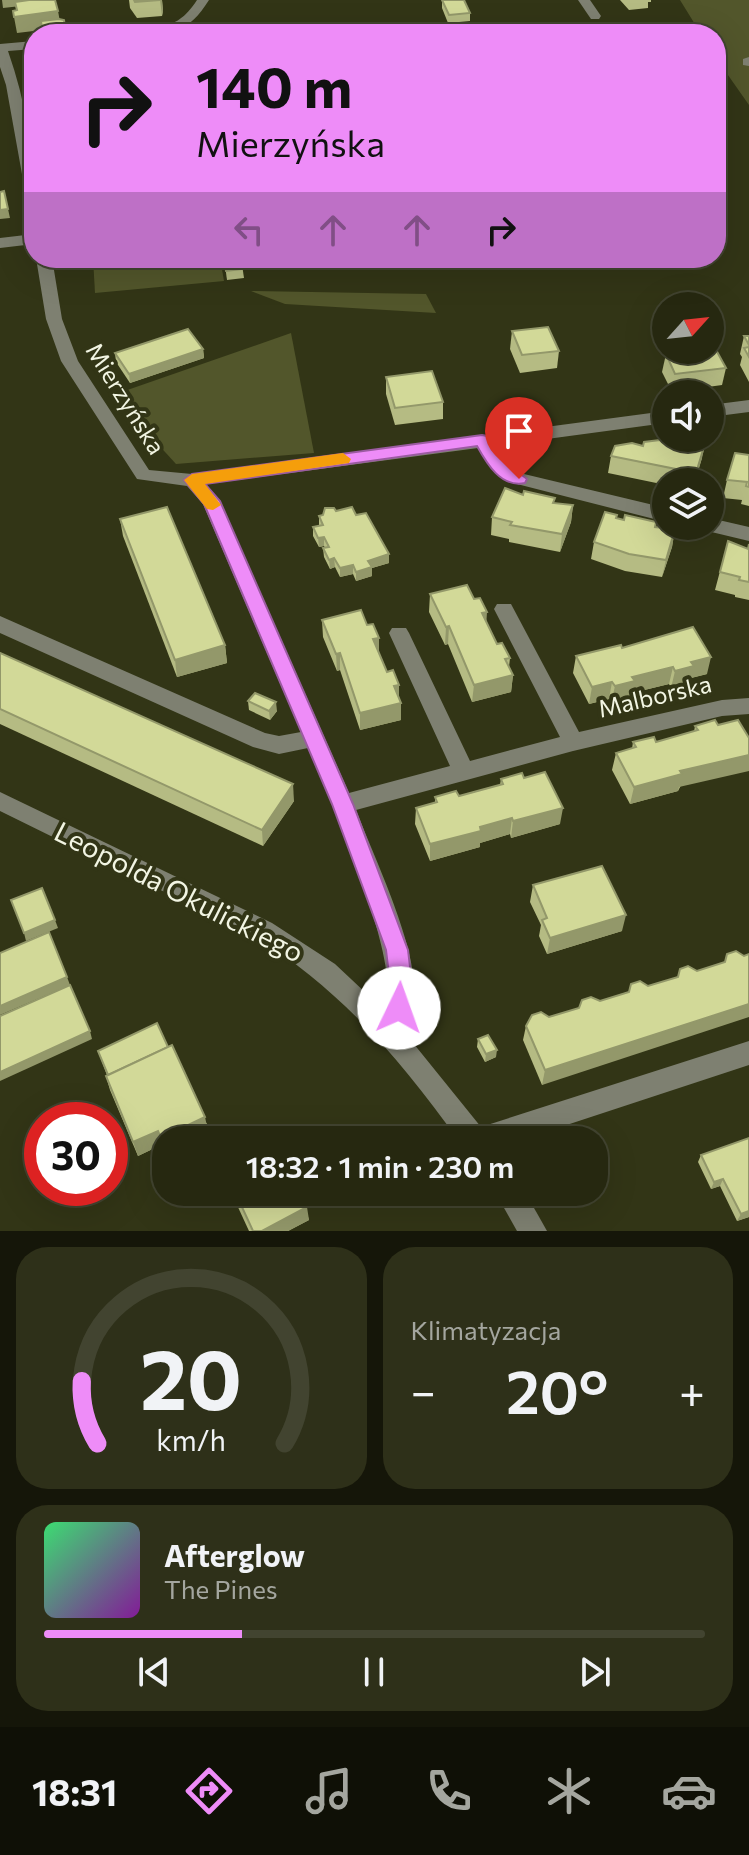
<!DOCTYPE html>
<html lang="pl">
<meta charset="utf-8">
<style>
:root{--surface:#262810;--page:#2e3019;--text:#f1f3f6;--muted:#a4a69f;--line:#424430;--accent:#ee8cf8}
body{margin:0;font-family:Commissioner,sans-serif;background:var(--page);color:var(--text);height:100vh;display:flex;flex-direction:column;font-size:30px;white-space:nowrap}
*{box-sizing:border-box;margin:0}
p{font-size:26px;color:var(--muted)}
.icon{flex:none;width:44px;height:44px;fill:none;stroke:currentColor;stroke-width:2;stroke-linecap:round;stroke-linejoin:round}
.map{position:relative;height:1231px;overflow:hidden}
.side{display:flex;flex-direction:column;gap:16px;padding:16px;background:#151609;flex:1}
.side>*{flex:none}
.top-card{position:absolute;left:24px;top:24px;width:702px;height:244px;border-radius:32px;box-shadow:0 8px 32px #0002,0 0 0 2px var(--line);background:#ee8cf8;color:#111;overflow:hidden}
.needle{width:52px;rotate:63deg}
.tools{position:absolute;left:652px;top:292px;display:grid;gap:16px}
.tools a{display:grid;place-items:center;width:72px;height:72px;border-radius:50%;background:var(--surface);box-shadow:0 8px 32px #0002,0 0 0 2px var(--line);font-size:40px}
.speed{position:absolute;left:24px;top:1102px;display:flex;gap:16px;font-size:40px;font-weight:700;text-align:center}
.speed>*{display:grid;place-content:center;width:104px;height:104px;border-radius:50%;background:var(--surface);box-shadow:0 8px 32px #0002,0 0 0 2px var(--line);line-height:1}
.speed .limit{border:12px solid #d22;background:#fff;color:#111}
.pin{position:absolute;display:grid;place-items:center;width:68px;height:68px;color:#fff;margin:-82px -34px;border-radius:50% 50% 50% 0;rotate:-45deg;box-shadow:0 0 8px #0007}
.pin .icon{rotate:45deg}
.me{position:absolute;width:88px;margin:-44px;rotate:3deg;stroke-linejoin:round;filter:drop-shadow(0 0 6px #0008)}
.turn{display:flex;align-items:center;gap:28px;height:168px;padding:0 40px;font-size:36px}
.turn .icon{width:104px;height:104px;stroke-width:2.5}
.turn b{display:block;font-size:56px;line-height:68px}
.lanes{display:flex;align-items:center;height:76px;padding:0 40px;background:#0003;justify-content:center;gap:40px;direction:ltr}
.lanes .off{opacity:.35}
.big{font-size:60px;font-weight:600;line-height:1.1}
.side .widget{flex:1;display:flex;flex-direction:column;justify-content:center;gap:12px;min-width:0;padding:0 28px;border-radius:32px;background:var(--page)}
.side .dial{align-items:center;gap:0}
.dial svg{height:208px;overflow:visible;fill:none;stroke:var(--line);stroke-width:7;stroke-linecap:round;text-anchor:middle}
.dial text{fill:var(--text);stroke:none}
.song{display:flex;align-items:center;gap:24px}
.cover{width:96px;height:96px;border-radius:12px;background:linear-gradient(135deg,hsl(140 70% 55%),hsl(290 70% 35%))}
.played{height:8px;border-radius:4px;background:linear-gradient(90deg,var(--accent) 30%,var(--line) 30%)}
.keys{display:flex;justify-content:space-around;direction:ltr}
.heat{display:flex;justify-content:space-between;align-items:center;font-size:44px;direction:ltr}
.side .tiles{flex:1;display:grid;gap:16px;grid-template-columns:1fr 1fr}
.widget:last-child{grid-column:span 2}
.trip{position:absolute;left:152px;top:1126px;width:456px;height:80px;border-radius:32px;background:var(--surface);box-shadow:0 8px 32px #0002,0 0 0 2px var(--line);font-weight:600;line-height:80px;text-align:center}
.dock{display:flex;height:128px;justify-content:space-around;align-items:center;background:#0f1006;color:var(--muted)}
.dock .icon{width:56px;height:56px}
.dock .active{color:var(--accent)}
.dock b{font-size:36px;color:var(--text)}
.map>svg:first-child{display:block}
.green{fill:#52562b}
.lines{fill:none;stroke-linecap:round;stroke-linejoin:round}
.minor{fill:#7e8071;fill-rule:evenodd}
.wall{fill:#b5bb83}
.shaded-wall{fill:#93986a}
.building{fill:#d2d998;stroke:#93986a;stroke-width:2}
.route{fill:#ee8cf8;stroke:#9b5ba1;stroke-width:2}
.slow{fill:#f59e0b}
.labels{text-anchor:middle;stroke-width:8;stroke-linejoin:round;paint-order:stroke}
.street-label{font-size:24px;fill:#f2f5e3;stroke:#323516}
.near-street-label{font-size:28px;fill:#f2f5e3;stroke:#323516}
</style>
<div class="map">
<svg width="749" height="1231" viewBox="0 0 749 1231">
<rect width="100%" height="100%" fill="#323516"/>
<!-- green -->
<g class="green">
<polygon points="680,0 749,0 749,105 716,58 716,34 701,34"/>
<polygon points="93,258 220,258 224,281 95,293"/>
<polygon points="251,291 426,294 436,313 285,304"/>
<polygon points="291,333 314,453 176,464 113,395"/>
</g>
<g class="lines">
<!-- minor -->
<g class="minor">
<path d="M197,0H209C187,35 171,34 133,34C157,18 172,38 197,0Z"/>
<polygon points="578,0 590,0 601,16 599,19 591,19"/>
<path d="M34,41V49L8,51C26,102 34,153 34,206L27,202L6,85L0,67V44Z"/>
<polygon points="749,57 749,66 743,65 743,59"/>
<polygon points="34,234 34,244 0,248 0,238"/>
<path d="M36,258H52L62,319L78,361L149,470L192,474L666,411V423L494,446L508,463L524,474L666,508V522L513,483L495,472L478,448L206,484L220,501L349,793L450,766L389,633L392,628H406L409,633L470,761L560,737L494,609L497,604H511L579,732L722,700L749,698V714L722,716L573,751L356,810C374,857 417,946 414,993C413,1006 407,1017 401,1028L481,1127L749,1041V1065L521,1140H458C401,1060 340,989 256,937L0,811V792L272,923L335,964L384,1010C406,968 328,795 308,748L279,754L253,747L0,633V616L265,733L279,736L301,732L203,504L187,486L137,479L61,361L46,319Z"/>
<polygon points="749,400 749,412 710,417 710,405"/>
<polygon points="710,518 749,527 749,541 703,530 701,526 710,526"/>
<polygon points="495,1192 525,1192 547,1231 517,1231"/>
</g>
</g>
<!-- wall -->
<g class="wall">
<polygon points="129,0 162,0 163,11 162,16 137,18 130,8"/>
<polygon points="442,0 470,13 470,21 448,23 442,8"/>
<polygon points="620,0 651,0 651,2 648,2 648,8 629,10"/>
<polygon points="224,258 241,258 244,278 227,280"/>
<polygon points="512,331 559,351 557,368 520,373 510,349"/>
<polygon points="744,336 749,336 749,382 740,365 742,357 740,354"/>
<polygon points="203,349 204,358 130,383 116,362 115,353"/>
<polygon points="666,354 726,368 722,385 672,392 662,372"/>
<polygon points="386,377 443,402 443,419 395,425 386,394"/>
<polygon points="671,443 702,458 695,482 666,482 666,485 608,473 611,456 643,446"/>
<polygon points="749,455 749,506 741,504 742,500 723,498 727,480"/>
<polygon points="523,495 554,503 573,505 571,522 560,552 509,542 509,539 491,535 492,517"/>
<polygon points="336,511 356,515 389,554 389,563 372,568 372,576 356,581 353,574 340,577 335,567 330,569 324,557 323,548 325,548 324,546 319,547 313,536 313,527 319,526 319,516"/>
<polygon points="616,518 655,527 675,529 672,547 662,577 625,571 591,559 594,542"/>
<polygon points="120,519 225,645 227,663 177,677 123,536"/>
<polygon points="728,541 748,549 749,544 749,600 735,597 735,595 715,590"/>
<polygon points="430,594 486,623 497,644 510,658 509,667 513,675 511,692 472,702 448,644 445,645 429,612"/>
<polygon points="322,620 379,653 387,672 399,685 399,698 401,703 401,720 360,730 340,670 337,671 323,637"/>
<polygon points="622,648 707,674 691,678 690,684 671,688 669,684 632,693 631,698 611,703 609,699 589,704 573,673 576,656"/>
<polygon points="0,653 294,801 263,846 0,724"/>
<polygon points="248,701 277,711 270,720 249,710"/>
<polygon points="715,720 678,791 630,804 612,770 616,753 632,749 633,742 656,742 694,732 695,726"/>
<polygon points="524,778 560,824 511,838 510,834 480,843 480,847 430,861 415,824 416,808 435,803 435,797 459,796 500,785 501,779"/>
<polygon points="533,885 622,931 547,954 539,936 541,925 530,902"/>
<polygon points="744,956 542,1085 523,1040 526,1026"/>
<polygon points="478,1039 496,1057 485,1062 477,1047"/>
<polygon points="98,1051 166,1140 166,1156 161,1145 138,1156 110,1090 106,1076 107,1075"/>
<polygon points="749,1138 749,1217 737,1221 720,1186 711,1189 698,1162 701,1155"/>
<polygon points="231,1192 300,1192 309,1220 288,1231 249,1231"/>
</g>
<!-- shaded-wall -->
<g class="shaded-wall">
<polygon points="2,0 29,0 30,5 3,8"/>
<polygon points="160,0 162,0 163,11 162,16"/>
<polygon points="58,11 61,27 65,27 66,34 43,34 42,30 17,33 14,17"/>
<polygon points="8,209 10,218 0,219 0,210"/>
<polygon points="203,349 204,358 130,383 129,374"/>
<polygon points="706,440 702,458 694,482 696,473"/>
<polygon points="573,505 571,522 560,552 562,534"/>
<polygon points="675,529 672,547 662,577 666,560"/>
<polygon points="324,537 324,546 319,547 318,538"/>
<polygon points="389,554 389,563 372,568 372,576 356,581 356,572 368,561"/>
<polygon points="334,558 335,567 330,569 329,560"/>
<polygon points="353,565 353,574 340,577 340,568"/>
<polygon points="487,612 486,629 482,613"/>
<polygon points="449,626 448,644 445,645 446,627"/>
<polygon points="379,638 379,655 373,639"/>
<polygon points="225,645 227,663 177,677 175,660"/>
<polygon points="340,653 340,670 337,671 336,654"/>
<polygon points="711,657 707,674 691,678 690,684 671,688 675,671 691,662"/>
<polygon points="673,667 669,684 632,693 631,698 611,703 615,686 632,677"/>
<polygon points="513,675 511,692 472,702 474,685"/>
<polygon points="612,682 609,699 589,704 592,687"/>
<polygon points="399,685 399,702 394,686"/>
<polygon points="276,702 277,711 270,720 269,711"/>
<polygon points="401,703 401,720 360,730 360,713"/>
<polygon points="749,755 749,771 679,787 678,791 630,804 634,787 680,771"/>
<polygon points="293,784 294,801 263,846 262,830"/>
<polygon points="563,808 560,824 511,838 513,821"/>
<polygon points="512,818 510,834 480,843 480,847 430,861 430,844 480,827"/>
<polygon points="626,915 622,931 547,954 550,938"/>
<polygon points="55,920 58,928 26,941 24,933"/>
<polygon points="67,977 70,985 0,1015 0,1006"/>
<polygon points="749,1004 749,1017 542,1085 545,1070"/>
<polygon points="90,1031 92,1039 0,1081 0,1072"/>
<polygon points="497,1050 496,1057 485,1062 486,1054"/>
<polygon points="205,1117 208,1131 189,1140 166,1140 166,1151 162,1145 164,1152 161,1138"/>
<polygon points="158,1131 161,1145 138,1156 133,1142"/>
<polygon points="723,1179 720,1186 711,1189 714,1182"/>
<polygon points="307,1207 309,1220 288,1231 262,1231"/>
<polygon points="749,1211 749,1217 737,1221 741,1214"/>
</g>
<!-- building -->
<g class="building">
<polygon points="29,0 55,0 58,11 14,17 13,11 17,10 15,2"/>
<polygon points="134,0 160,0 135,2"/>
<polygon points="442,0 464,0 470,13 449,15"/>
<polygon points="59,19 64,20 65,27 42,29 41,21"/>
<polygon points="576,26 579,34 551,34 548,28"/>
<polygon points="173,29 174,34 146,34 146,32"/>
<polygon points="4,191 8,209 0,210 0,192"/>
<polygon points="224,258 241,258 243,269 226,271"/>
<polygon points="548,327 559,351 522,355 512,331"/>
<polygon points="188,329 203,349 129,374 115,353"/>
<polygon points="744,336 749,336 749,345"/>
<polygon points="749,347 749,357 744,348"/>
<polygon points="715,348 726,368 675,374 666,354 710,350 710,349"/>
<polygon points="432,371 443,402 395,408 386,377"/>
<polygon points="672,438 686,441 687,438 695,438 706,440 696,473 611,456 615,446 632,443 643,446 644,442 660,440 671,443"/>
<polygon points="735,453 749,455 749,487 746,486 747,482 727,480"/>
<polygon points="505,488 523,495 524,491 555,498 553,503 573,505 562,534 510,525 512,522 492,517"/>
<polygon points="167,507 225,645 175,660 120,519"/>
<polygon points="352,507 356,515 366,513 389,554 368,561 372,567 356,572 353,565 340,568 334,558 329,560 323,548 329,547 324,537 318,538 313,527 323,525 319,516 323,515 325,508 334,508 336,511"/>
<polygon points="605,512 617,515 616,518 624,520 625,515 656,522 655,527 675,529 666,560 629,554 594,542"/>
<polygon points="728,541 748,549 749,544 749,582 739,580 740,577 720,572"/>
<polygon points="467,585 474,599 480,598 487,612 482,613 497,644 502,643 510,658 505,659 513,675 474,685 449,626 446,627 430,594"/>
<polygon points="361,610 367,625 373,624 379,638 373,639 387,672 393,670 399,685 394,686 401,703 360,713 340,653 336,654 322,620"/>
<polygon points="693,627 711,657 691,662 694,666 675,671 673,667 632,677 635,681 615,686 612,682 592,687 576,656 621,645 622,648"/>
<polygon points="0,653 293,784 262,830 0,709"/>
<polygon points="255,693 276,702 269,711 248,701"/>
<polygon points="715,720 718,725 738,720 749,738 749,755 680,771 682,774 634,787 616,753 636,747 633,742 654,737 656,742 698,730 695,726"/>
<polygon points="545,772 563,808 513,821 512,818 480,827 481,831 430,844 416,808 437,802 435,797 456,791 459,796 503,784 501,779 522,773 524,778"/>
<polygon points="602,866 626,915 550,938 542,920 547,918 533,885"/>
<polygon points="42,888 55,920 24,933 11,900"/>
<polygon points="49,932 67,977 0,1006 0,953"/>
<polygon points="736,951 744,956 749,954 749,1004 545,1070 526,1026 532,1015 541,1012 549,1017 579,1008 582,1000 591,997 600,1001 629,992 631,984 640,981 648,986 678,977 680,969 688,966 697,971 725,962 727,954"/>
<polygon points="70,985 90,1031 0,1072 0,1016"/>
<polygon points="157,1023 168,1047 108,1075 98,1051"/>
<polygon points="488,1035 497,1050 486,1054 478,1039"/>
<polygon points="172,1045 205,1117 161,1138 158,1131 133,1142 106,1076"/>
<polygon points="206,1124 214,1140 173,1140"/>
<polygon points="749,1138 749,1211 741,1214 723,1179 714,1182 701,1155"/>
<polygon points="235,1192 300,1192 307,1207 262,1231 253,1231"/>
</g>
<!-- route -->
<path class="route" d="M482,435L487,436L500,458L527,479L525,483C501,488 487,464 477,446L205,484L220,501L353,804L408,950L413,992L407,1016L399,1019L391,1016L388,1008L391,992L386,950L332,804L204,504L184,480L192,474Z"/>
<!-- slow -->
<polygon class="slow" points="343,453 351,459 349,463 205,484 221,505 213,510 207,509 184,480 192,474"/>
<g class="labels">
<!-- street labels -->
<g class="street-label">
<text transform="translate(125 399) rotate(58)" y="8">Mierzyńska</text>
<text transform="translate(655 697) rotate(-13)" y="8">Malborska</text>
</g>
<!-- near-street labels -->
<g class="near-street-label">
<text transform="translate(179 892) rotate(27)" y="10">Leopolda Okulickiego</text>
</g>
</g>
</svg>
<div class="tools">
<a><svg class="needle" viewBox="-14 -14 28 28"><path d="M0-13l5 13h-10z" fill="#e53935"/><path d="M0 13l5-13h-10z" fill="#a4a69f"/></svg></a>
<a><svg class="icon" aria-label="sound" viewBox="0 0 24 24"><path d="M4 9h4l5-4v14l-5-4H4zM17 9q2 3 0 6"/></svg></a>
<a><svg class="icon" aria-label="layers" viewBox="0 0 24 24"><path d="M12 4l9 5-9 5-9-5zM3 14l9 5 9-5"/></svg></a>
</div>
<div class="speed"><div class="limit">30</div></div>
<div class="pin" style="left:519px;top:479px;background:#d93025"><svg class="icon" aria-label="arrive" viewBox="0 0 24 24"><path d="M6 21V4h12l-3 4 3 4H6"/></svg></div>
<svg class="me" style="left:399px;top:1008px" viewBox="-20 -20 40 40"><circle r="19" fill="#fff"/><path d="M0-13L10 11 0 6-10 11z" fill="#ee8cf8"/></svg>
<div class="trip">18:32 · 1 min · 230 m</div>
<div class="top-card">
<div class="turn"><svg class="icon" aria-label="right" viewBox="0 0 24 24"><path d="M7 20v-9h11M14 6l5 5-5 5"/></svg><div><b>140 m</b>Mierzyńska</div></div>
<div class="lanes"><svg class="icon off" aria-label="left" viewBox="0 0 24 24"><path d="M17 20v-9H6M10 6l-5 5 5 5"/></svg><svg class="icon off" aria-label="ahead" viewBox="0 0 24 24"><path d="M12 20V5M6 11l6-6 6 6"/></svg><svg class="icon off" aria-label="ahead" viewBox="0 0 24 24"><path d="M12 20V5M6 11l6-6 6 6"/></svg><svg class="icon" aria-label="right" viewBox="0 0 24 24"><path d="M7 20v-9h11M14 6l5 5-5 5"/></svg></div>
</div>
</div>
<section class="side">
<div class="tiles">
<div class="widget dial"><svg viewBox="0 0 100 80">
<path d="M14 69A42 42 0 1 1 86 69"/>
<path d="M14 69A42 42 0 0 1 8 45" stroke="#ee8cf8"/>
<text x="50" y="56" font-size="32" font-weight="700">20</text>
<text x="50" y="72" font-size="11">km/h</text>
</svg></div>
<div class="widget"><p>Klimatyzacja</p>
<div class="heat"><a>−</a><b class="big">20°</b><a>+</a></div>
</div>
<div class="widget">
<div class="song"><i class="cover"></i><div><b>Afterglow</b><p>The Pines</p></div></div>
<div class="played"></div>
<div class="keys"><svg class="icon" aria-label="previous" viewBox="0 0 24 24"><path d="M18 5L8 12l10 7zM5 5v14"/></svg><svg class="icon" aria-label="pause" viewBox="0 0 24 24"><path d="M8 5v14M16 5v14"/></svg><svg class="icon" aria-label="next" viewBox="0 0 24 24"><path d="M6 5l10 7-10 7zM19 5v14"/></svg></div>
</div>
</div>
</section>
<nav class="dock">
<b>18:31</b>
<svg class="icon active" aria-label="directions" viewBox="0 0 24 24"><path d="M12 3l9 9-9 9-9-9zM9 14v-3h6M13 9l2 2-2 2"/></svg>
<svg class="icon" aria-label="music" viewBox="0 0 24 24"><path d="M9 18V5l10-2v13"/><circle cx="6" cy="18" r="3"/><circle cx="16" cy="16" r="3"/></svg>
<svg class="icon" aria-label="phone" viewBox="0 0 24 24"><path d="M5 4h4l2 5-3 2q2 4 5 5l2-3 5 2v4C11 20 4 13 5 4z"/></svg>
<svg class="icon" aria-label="climate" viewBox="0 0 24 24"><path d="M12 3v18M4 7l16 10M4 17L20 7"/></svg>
<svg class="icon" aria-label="car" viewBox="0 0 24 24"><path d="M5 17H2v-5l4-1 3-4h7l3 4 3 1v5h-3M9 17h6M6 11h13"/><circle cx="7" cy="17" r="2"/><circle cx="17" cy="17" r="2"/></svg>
</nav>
